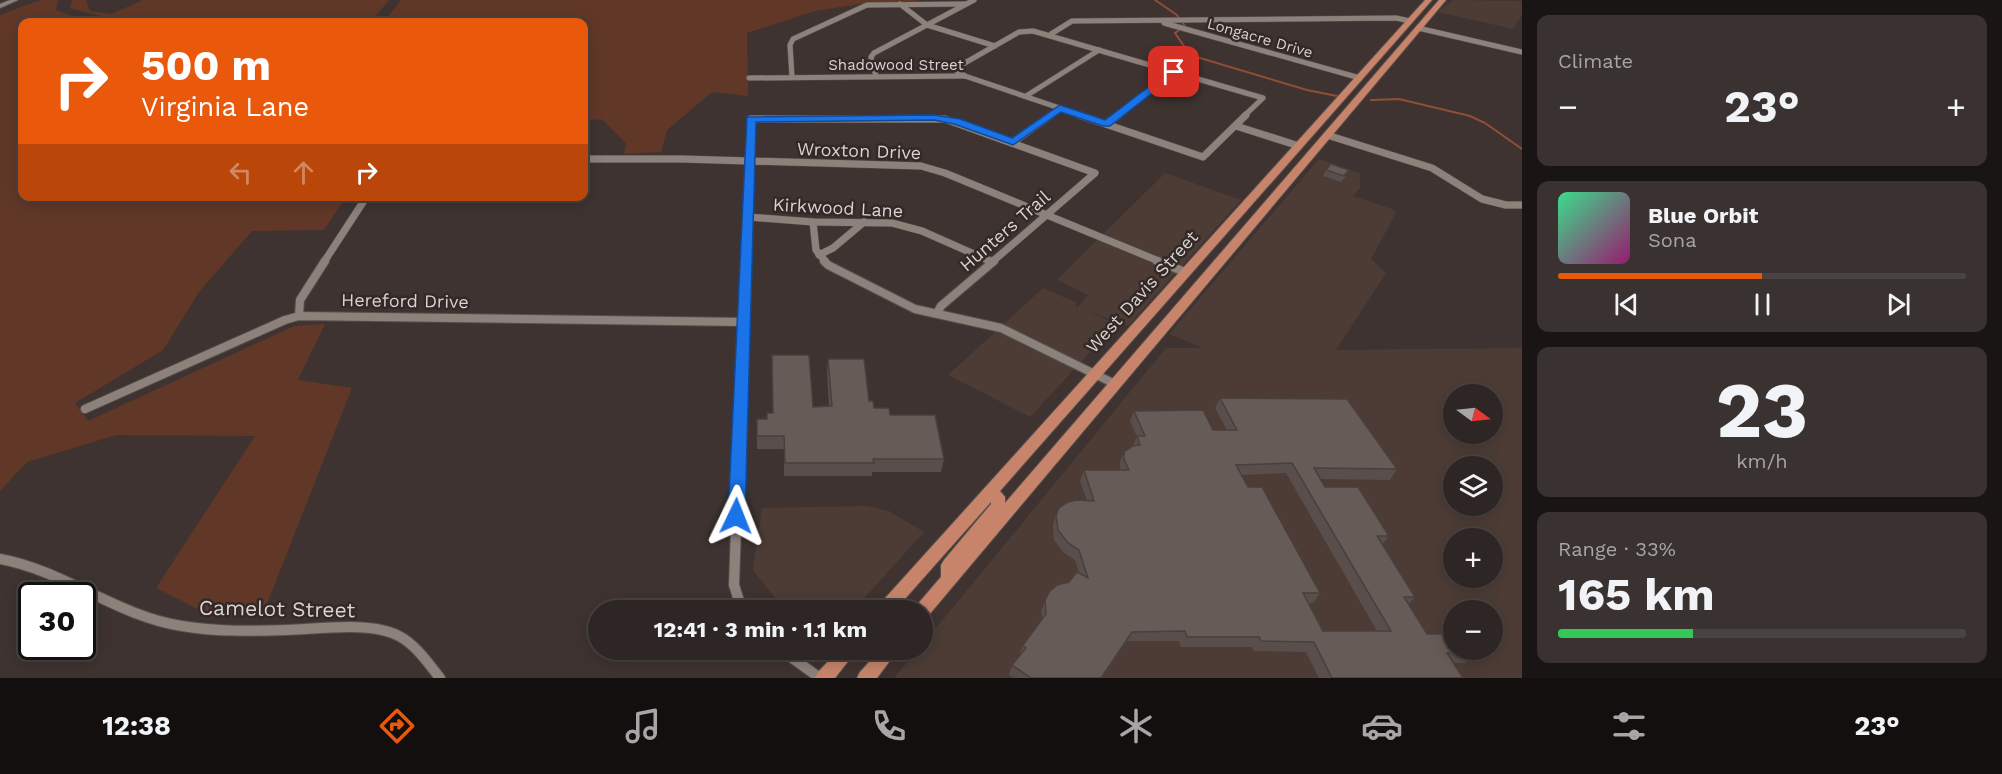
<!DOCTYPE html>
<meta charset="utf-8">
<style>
:root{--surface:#2e2624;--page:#3a3231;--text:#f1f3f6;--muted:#a7a5a6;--line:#494341;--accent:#ea580c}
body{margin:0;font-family:"Work Sans",sans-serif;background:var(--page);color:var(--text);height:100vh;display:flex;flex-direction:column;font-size:22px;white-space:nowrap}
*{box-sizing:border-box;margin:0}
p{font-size:20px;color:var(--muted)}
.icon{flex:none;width:33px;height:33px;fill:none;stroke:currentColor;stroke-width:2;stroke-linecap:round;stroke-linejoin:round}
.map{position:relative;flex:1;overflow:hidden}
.panel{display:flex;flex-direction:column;gap:15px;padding:15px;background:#191514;width:480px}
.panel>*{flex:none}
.guide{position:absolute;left:18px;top:18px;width:570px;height:183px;border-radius:12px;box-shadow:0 3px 15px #0003,0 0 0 2px var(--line);background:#ea580c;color:#fff;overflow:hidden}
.needle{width:39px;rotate:105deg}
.tools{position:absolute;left:1443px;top:384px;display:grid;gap:12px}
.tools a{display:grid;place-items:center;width:60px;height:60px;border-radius:50%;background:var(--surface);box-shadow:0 3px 15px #0003,0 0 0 2px var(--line);font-size:30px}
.speed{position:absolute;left:18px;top:582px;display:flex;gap:12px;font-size:30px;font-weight:700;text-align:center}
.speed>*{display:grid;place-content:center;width:78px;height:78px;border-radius:50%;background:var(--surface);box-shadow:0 3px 15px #0003,0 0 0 2px var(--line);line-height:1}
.speed .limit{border:3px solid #111;border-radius:9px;background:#fff;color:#111}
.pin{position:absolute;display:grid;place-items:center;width:51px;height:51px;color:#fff;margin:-26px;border-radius:12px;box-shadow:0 3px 9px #0006}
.me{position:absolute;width:66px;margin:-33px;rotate:2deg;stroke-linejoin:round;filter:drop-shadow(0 0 4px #0008)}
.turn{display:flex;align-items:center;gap:21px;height:126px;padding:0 24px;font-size:27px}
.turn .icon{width:78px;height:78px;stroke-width:2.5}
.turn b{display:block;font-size:42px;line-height:51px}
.lanes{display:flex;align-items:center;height:57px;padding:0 24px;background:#0003;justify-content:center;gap:30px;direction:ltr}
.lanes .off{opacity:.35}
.big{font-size:45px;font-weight:700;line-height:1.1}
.panel .tile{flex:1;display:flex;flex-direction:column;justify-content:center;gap:9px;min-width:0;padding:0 21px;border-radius:12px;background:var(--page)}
.panel .dial{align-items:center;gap:0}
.dial b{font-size:78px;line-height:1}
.song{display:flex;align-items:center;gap:18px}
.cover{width:72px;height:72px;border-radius:9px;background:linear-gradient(135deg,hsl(150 70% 55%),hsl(320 70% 35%))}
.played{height:6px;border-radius:3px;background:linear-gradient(90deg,var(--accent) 50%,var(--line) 50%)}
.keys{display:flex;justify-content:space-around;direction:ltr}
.heat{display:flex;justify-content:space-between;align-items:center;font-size:33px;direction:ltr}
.charge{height:9px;border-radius:4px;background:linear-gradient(90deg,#34c759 33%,var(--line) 0)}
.trip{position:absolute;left:588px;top:600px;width:345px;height:60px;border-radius:30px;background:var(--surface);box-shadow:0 3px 15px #0003,0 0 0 2px var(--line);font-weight:700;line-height:60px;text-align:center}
.dock{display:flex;height:96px;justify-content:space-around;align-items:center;background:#120f0e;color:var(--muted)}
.dock .icon{width:42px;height:42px}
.dock .on{color:var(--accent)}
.dock b{font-size:27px;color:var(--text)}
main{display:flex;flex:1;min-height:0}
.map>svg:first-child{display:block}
.built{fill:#4d3c36;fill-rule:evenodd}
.green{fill:#613828}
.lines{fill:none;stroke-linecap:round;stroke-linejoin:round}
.stream{stroke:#8f4f37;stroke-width:2}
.minor-far3-casing{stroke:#574f4c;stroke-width:6}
.minor-far2-casing{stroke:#574f4c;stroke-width:8}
.minor-far1-casing{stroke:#574f4c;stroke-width:10}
.minor-casing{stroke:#574f4c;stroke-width:12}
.tertiary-casing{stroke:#574f4c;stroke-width:2}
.primary-casing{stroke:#574f4c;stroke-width:2}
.minor-far3{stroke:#8d817c;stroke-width:5}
.minor-far2{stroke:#8d817c;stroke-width:7}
.minor-far1{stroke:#8d817c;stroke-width:8}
.minor{stroke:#8d817c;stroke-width:10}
.tertiary{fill:#8d817c;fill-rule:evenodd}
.primary{fill:#c7846b;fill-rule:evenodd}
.wall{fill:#594e4b;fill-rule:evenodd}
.shaded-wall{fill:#48403d}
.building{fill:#675b57;stroke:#48403d;stroke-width:1.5;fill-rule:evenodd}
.route{fill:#1a73e8;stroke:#114b97;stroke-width:1.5}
.labels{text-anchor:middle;stroke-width:5;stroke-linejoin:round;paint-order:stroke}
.far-street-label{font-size:15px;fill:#dad3d1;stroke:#332926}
.street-label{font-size:18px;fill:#dad3d1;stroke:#332926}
.near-street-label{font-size:21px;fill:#dad3d1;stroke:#332926}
</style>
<main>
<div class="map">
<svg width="1522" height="678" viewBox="0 0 1522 678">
<rect width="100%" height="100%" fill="#3e3330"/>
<!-- built -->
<g class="built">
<polygon points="1453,0 1522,1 1522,15 1513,29 1438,12"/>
<path d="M1319,159L1360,173V188L1353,196L1392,209L1396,213L1371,259L1386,273L1336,350L1522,348V678H894L918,650H922L923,644L1166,348H1203L1169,334ZM1454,394H1492V434H1454ZM1454,466H1492V506H1454ZM1454,538H1492V578H1454ZM1454,610H1492V650H1454Z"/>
<polygon points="1165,173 1241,200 1128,326 1086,310 1116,324 1030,417 948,375 1043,288 1077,303 1075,306 1078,307 1088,295 1057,280"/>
<polygon points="867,506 889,511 924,532 858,605 808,610 775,598 753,570 762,508"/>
</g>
<!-- green -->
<g class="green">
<polygon points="40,0 58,0 56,10 88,22 22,22 22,196 346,197 324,230 252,231 199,292 163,350 75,403 88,421 294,326 325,324 298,380 352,388 263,614 216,618 156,588 255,436 116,435 27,462 0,491 0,15"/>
<polygon points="72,0 86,0 90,11 111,14 143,0 389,0 371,22 123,22 70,8"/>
<polygon points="401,0 917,0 917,1 866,3 815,11 747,33 748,96 712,92 667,130 661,152 624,154 626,143 603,120 584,119 584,22 384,22"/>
</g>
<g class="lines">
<!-- stream -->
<g class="stream">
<polyline points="1155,0 1177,15 1185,26 1175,33 1190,55 1307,90 1337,96"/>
<polyline points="1371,100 1399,99 1470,116 1485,123 1522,149"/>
</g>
<!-- minor-far3 casing -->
<g class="minor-far3-casing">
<g id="minor-far3">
<polyline points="900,4 927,25 995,46"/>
<polyline points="1164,23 1360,78"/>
<polyline points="1418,28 1522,52"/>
<polyline points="1051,34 1072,21 1396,18 1410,21"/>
<polyline points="876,76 871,57 874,53 974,0"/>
<polyline points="965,76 1083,116"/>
<polyline points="965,76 955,70 956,68 1019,32 1033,31 1263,98 1244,116"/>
<polyline points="792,77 790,45 793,39 867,5 965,4"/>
<polyline points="749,78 965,76"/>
<polyline points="1026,96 1099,50"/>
<polyline points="1049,116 1060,108"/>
<polyline points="1117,116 1174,72"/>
</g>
</g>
<!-- minor-far2 casing -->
<g class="minor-far2-casing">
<g id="minor-far2">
<polyline points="1079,115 1203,157 1246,115"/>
<polyline points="1107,124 1119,115"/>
<polyline points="1236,126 1299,146"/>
<polyline points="1327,135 1432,168 1482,199 1506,205 1522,205"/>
<polyline points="1013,142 1051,115"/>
<polyline points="584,159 683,159 921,166 945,173 1161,262"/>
<polyline points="748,217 813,222 892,223 922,231 992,262"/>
<polyline points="813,222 816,250 826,262"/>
<polyline points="819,255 833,248 864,222"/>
<polyline points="324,262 367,196"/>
<polyline points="746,262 751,119 945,119 1095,173 992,262"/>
</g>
</g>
<!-- minor-far1 casing -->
<g class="minor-far1-casing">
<g id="minor-far1">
<polyline points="824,261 828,265 915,309 1001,328 1115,384"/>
<polyline points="989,261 992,262"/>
<polyline points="1157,261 1185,272"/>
<polyline points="937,313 941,306 994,261"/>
<polyline points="299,316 300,300 325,261"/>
<polyline points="85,409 285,320 299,316 743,322"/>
<polyline points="739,446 746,261"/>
</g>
</g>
<!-- minor casing -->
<g class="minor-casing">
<g id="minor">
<polyline points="739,445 734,585 742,610"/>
<path d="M0,559C65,571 117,616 182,626C217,632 252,631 287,630C318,629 372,621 399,636C416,645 428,663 440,678"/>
<polyline points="781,650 820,678"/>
</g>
</g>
<!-- tertiary casing -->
<g class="tertiary-casing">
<polygon id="tertiary" points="10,0 18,0 0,8 0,4"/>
</g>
<!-- primary casing -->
<g class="primary-casing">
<g id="primary">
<polygon points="1425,0 1432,0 1000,491 1005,497 1005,503 1439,0 1446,0 928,616 922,618 922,610 914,610 916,606 941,577 941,565 944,560 991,504 991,502 895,610 877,610 879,605"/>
<polygon points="839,650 857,650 835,678 815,678 818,672"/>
<polygon points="880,650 898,650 877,678 857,678 860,672"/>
</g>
</g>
<!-- minor-far3 -->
<use href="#minor-far3" class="minor-far3"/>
<!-- minor-far2 -->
<use href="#minor-far2" class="minor-far2"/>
<!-- minor-far1 -->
<use href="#minor-far1" class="minor-far1"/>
<!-- minor -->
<use href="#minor" class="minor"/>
<!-- tertiary -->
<use href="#tertiary" class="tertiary"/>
<!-- primary -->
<use href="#primary" class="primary"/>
</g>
<!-- wall -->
<g class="wall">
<polygon points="1326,170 1346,176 1341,182 1323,176"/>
<polygon points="828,359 869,401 874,408 890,415 944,459 941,472 872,472 872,476 784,476 784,449 757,449 757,419 767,419 773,413 813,407 829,406 827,372"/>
<path d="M1220,398L1397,469L1390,480L1320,479L1325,487L1389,536L1382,545L1415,597L1409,604L1427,634L1474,653L1465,663H1453L1463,678H1319L1306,652L1254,651L1252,647H1181L1179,641H1127L1103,678H1014L1009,675L1012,665L1020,655L1023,645L1042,619L1041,611L1049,592L1069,582L1079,573L1075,560L1064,553L1054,540L1053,525L1056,515L1087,500L1080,481L1084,470H1120V462L1124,452L1133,446L1137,437L1130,421L1134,411L1213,430H1227L1215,408ZM1286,473L1377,631H1323L1308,603H1313L1320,593L1248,487L1241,475Z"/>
</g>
<!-- shaded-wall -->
<polygon class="shaded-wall" points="1132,632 1127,641 1103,678 1101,678"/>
<!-- building -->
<g class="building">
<polygon points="1331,164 1349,170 1344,176 1326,170"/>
<polygon points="772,355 809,355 813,407 832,406 828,359 864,359 869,401 873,401 874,408 889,408 890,415 935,415 944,459 873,459 874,463 785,463 784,436 757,436 757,419 767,419 767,413 773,413"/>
<path d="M1220,398L1347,399L1397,469L1314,468L1325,487H1358L1389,536H1377L1415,597H1404L1427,634H1454V650H1472L1474,653H1447L1463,678H1332L1314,642L1261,641L1259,637H1187L1185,631L1132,632L1101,678H1031L1012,665L1026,648L1023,645L1046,614L1045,601L1049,592L1057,585L1069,582L1077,572L1088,578L1079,550L1068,543L1058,530L1056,515L1059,508L1068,502L1076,500L1094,501L1084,470H1129L1124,459V452L1133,446L1140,445L1137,436H1145L1134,411L1203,410L1213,430H1237ZM1292,463L1391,631H1323L1303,593H1320L1262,487H1248L1236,465Z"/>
</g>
<!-- route -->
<polygon class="route" points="1171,70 1179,72 1110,126 1103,126 1061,112 1013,145 954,124 934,120 756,122 745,516 742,521 736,523 730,521 728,516 747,117 934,115 960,119 1012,138 1060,105 1105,120"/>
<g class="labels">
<!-- far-street labels -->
<g class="far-street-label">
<text transform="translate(1260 38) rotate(16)" y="5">Longacre Drive</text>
<text x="896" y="70">Shadowood Street</text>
</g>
<!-- street labels -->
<g class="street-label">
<text transform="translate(859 151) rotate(2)" y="6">Wroxton Drive</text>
<text transform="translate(838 208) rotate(3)" y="6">Kirkwood Lane</text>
<text transform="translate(1005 231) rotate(-41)" y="6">Hunters Trail</text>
<text transform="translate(1142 292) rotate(-48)" y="6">West Davis Street</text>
<text transform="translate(405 301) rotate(1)" y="6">Hereford Drive</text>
</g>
<!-- near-street labels -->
<g class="near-street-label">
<text transform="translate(277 609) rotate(1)" y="7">Camelot Street</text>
</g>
</g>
</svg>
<div class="tools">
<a><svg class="needle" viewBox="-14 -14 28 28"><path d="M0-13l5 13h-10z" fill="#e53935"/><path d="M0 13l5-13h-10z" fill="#a7a5a6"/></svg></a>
<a><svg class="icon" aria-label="layers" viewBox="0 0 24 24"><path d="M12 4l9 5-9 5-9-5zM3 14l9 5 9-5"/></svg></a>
<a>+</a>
<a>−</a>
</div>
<div class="speed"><div class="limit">30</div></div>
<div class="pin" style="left:1174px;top:72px;background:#d93025"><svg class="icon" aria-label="arrive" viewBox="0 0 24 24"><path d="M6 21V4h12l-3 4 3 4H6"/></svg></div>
<svg class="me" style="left:736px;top:516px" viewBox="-20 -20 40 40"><path d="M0-17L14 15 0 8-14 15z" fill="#1a73e8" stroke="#fff" stroke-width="4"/></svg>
<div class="trip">12:41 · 3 min · 1.1 km</div>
<div class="guide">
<div class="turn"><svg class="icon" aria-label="right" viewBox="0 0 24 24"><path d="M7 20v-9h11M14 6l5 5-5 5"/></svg><div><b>500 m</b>Virginia Lane</div></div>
<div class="lanes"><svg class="icon off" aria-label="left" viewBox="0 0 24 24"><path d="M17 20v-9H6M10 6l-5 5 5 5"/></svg><svg class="icon off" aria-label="ahead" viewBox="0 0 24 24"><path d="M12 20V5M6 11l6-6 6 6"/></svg><svg class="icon" aria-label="right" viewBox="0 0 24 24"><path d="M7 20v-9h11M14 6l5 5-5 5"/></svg></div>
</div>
</div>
<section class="panel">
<div class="tile"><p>Climate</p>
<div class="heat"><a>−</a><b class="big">23°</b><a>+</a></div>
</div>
<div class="tile">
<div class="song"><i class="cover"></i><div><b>Blue Orbit</b><p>Sona</p></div></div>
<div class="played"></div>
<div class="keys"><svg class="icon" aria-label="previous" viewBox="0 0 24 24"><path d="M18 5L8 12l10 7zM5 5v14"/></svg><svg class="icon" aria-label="pause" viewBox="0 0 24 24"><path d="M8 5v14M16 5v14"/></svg><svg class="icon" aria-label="next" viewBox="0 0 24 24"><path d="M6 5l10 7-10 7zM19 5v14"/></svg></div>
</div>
<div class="tile dial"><b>23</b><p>km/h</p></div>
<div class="tile"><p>Range · 33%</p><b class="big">165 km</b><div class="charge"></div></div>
</section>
</main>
<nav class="dock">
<b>12:38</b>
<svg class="icon on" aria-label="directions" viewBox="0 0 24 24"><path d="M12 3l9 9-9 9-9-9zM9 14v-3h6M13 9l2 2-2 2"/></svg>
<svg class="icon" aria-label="music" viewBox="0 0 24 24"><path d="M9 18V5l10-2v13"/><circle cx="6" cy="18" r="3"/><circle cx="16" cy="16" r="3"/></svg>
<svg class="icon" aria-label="phone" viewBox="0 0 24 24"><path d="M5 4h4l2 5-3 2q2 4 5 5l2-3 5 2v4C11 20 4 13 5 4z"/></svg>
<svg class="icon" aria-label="climate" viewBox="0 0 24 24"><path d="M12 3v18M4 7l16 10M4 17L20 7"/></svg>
<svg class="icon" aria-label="car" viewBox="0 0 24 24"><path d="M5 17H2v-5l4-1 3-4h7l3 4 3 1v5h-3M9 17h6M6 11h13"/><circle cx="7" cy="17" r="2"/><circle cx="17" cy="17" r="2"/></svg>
<svg class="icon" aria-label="filters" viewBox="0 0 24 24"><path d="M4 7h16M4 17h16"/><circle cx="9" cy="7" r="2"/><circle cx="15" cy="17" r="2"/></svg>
<b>23°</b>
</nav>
